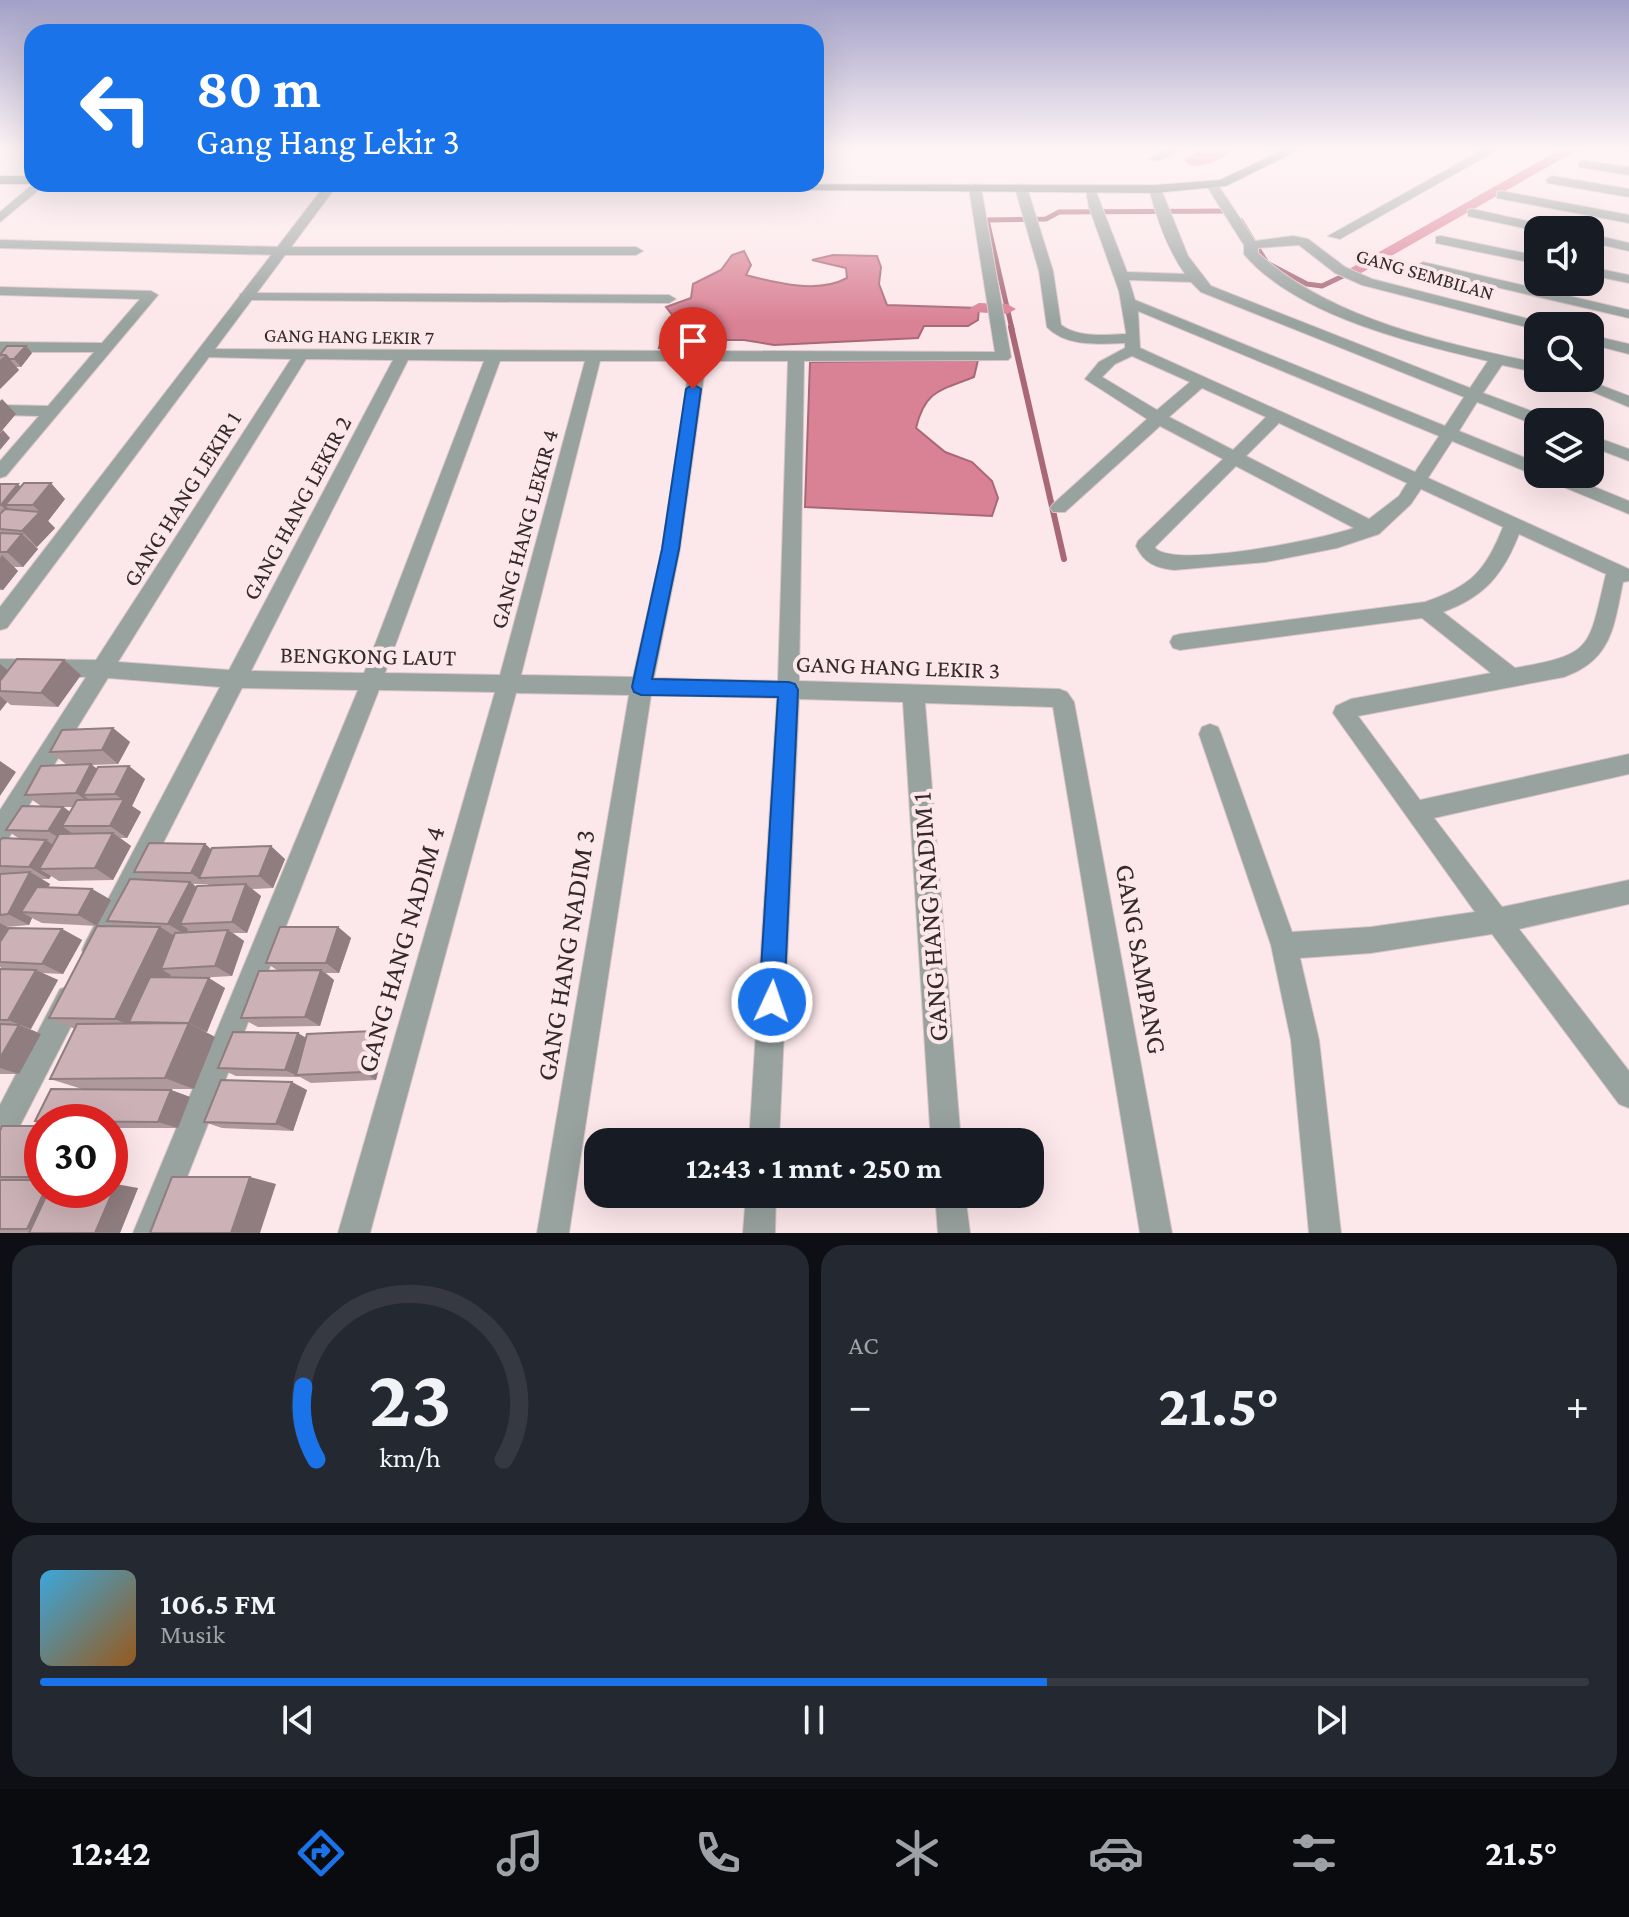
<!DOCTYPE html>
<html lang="id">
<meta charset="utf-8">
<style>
:root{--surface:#171b24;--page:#242831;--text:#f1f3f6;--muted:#9ea1a6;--line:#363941;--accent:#1a73e8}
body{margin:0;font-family:"Crimson Pro",serif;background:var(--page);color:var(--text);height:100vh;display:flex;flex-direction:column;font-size:30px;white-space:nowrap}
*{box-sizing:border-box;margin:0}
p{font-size:26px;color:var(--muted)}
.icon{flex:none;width:44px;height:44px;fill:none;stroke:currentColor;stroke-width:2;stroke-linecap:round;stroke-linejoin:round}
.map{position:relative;height:1233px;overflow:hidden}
.panel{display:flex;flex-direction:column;gap:12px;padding:12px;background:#0d0f14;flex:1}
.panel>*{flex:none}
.guide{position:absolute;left:24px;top:24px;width:800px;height:168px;border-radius:24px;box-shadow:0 8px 32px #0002;background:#1a73e8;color:#fff;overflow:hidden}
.buttons{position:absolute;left:1524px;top:216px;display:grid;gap:16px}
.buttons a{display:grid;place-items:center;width:80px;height:80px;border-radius:16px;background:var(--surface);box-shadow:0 8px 32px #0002;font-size:40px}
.speed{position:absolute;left:24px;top:1104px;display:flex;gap:16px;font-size:40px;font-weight:700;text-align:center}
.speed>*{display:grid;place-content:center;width:104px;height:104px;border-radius:50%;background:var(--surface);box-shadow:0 8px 32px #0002;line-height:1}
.speed .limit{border:12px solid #d22;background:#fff;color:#111}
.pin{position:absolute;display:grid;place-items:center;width:68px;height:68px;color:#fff;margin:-82px -34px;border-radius:50% 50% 50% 0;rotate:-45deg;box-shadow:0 0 8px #0007}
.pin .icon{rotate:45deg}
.me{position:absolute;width:88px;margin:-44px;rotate:3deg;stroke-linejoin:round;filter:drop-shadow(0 0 6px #0008)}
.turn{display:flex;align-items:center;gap:28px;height:168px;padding:0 40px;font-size:36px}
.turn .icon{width:104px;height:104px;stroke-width:2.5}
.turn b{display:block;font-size:56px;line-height:68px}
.big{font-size:60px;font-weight:700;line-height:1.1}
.panel .card{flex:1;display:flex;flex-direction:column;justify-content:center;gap:12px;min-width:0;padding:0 28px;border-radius:24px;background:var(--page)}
.panel .dial{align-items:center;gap:0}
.dial svg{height:208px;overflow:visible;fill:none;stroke:var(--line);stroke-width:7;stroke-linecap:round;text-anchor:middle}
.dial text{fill:var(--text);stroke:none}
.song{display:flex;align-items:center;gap:24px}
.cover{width:96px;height:96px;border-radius:12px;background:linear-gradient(135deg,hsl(200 70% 55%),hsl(30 70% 35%))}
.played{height:8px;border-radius:4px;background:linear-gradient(90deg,var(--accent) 65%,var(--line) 65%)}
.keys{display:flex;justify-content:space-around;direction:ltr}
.heat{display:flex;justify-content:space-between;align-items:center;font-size:44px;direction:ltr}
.panel .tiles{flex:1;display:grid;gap:12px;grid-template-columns:1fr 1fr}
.card:last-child{grid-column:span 2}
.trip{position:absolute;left:584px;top:1128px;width:460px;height:80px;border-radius:24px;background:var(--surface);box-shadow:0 8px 32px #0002;font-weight:700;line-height:80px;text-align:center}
.menu{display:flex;height:128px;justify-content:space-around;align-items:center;background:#090b0e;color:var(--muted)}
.menu .icon{width:56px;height:56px}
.menu .active{color:var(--accent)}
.menu b{font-size:36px;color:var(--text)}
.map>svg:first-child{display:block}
.water{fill:#da8295;stroke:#a86876;stroke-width:2}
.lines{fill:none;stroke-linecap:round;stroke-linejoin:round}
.stream-far1{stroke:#a86876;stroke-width:5}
.stream{stroke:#a86876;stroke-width:6}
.canal{fill:#da8295;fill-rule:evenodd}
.river{fill:#da8295;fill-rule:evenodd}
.minor-casing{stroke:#d8c5c8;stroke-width:2}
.tertiary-casing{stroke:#d8c5c8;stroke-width:2}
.secondary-casing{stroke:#d8c5c8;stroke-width:2}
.minor{fill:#98a29f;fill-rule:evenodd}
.tertiary{fill:#98a29f;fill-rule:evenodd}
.secondary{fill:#6f7f79;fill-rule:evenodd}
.wall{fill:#af999d;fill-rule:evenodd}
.shaded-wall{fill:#8f7d7f}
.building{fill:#ccb2b6;stroke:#8f7d7f;stroke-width:2}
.route{fill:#1a73e8;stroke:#114b97;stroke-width:2}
.labels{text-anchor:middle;stroke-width:8;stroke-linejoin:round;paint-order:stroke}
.far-street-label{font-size:20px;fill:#342a2c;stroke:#fce7ea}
.street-label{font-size:24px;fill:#342a2c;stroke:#fce7ea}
.near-street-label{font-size:28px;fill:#342a2c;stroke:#fce7ea}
</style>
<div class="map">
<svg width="1629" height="1233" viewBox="0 0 1629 1233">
<rect width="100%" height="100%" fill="#fce7ea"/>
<!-- water -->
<g class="water">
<path d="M744,251L751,265L746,275C777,283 818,294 847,278L846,268L812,260L833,255L877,256L881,267L879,284L887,305L979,308L978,320L968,326H924L918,338L774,345L744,340H706L699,347L659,348L663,332L677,321L666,307L691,298L693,284L721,270L732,255Z"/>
<path d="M978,360L974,377C941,390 925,390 916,428L945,452L972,462L992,481L998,498L992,516L805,507L810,362Z"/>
</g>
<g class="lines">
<!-- stream-far1 -->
<g class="stream-far1">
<polyline points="1241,221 1267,263 1307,284 1322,286 1345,275"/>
<polyline points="1012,329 987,220 1046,219 1059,212 1230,211"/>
</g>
<!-- stream -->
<polyline class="stream" points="1011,327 1064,559"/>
<!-- canal -->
<g class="canal">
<polygon points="1561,149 1579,149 1356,276 1350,278 1342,273"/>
<polygon points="979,303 1007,304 1016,309 1007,314 973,312 970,308"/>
</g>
<!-- river -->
<path class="river" d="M1202,149H1232C1223,160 1203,168 1189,165L1185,160Z"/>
<!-- minor casing -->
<g class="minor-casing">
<g id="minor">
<polygon points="1167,149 1183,149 1158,161 1148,159"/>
<polygon points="1484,149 1499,149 1340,239 1328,236"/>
<polygon points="1583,161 1629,167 1629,175 1579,167 1579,163"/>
<polygon points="1552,176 1629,189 1629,197 1548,183 1546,180"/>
<path d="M1212,181L1216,182L1255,241L1293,236L1308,239L1345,267L1372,279L1545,323L1547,326H1538V330L1362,285L1335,273L1299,245L1258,248V253C1332,320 1443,343 1538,363V373L1502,365L1483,393L1550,418L1552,422H1538V426L1477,402L1459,431L1538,463V474H1563L1629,501V514L1452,441L1428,478L1629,569V581L1623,582C1614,626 1612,660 1564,677L1358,716L1420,800L1629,754V774L1434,818L1502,907L1629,880V904L1519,929L1629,1071V1108L1619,1104L1492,934L1371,953L1300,958L1319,1040L1341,1233H1309L1291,1040L1271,945L1199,734L1202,727L1210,724L1218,727L1221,734L1292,932L1371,927L1475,912L1333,713L1336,706L1351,699L1491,673L1422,618L1180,650L1173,648L1170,642L1173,636L1180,634L1425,602C1471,586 1485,572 1503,527L1421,489L1411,504L1379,534L1337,548L1266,562L1174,570C1156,568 1144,563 1136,546L1138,541L1223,459L1160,426L1065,512H1053L1050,508L1053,504L1147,419L1085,379L1099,362L1125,348V343C1099,344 1066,347 1047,327L1039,271L1015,188L1021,184L1027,188L1053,271L1061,325C1079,338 1104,335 1126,334V332L1119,291L1089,207L1085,186L1095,189L1127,272L1185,274C1167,248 1157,219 1149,189L1155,185L1161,189L1188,256L1211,286L1470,388L1488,361C1412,343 1296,316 1244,254V245L1206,185ZM1129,280L1191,282L1201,292L1464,397L1445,426L1135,300ZM1138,311L1439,436L1415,472L1140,348ZM1132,356L1190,382L1157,410L1102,377L1115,364ZM1202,388L1266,417L1233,450L1169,417ZM1279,423L1407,483L1399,496L1369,519L1246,456ZM1236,466L1354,528C1322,539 1181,568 1156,549L1155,547ZM1519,534L1606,574C1588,649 1594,654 1515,668L1443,612C1484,597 1503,575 1519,534Z"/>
<polygon points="33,184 46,184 0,222 0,212"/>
<path d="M975,184L981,188L1011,357L1008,360L804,361L799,681L1059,689L1067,692L1074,702L1172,1233H1140L1053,707L925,703L961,1142H931L903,702L799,699L779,1142H749L777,698L651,695L569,1233H537L629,695L516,693L370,1233H338L495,692L379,690L165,1233H133L358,690L242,688L104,959L95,963L86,959L82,950L86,941L220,687L108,678L8,839L0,842V810L86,677H0V659L96,660L291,359L204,357L199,355V349L995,352L969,188ZM306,359L393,360L229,670L118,662ZM408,360L484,361L364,673L251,671ZM500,361H585L500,675L385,673ZM600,361H690L662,549L633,677L521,675ZM706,361H788L778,681L654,678L680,549Z"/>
<polygon points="1501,191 1629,215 1629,223 1497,198 1497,192"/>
<polygon points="1472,209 1550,226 1556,230 1538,231 1468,216 1468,210"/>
<polygon points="1590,234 1629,243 1629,251 1590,242"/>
<polygon points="1441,236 1538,256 1538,264 1436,243 1436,237"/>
<polygon points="0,240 281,247 636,247 643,251 636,255 281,255 0,248"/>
<polygon points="1423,262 1629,310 1629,318 1418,269 1416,266"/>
<polygon points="1590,267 1629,275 1629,283 1590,275"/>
<polygon points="0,287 151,291 158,295 6,476 0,478 0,461 39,416 0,415 0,405 48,406 94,352 0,352 0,342 102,343 140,299 0,295"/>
<polygon points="245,293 669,295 676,299 669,303 240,300 240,294"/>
<polygon points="1590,335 1629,344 1629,354 1590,344"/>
<polygon points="1560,378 1582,378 1629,396 1629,407"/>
<polygon points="1590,435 1629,449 1629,461 1590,446"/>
<polygon points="70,986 80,989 83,999 80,1009 10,1145 0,1150 0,1105 60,989"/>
<polygon points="746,1194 776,1194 775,1233 743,1233"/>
<polygon points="935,1194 965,1194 970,1233 938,1233"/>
</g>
</g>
<!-- tertiary casing -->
<g class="tertiary-casing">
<polygon id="tertiary" points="326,184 338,184 7,628 0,630 0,607"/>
</g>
<!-- secondary casing -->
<g class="secondary-casing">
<g id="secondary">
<polygon points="1285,149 1301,149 1226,186 1155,193 560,188 554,184 1155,185 1220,180"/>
<rect x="0" y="176" width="32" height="8"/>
</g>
</g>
<!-- minor -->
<use href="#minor" class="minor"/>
<!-- tertiary -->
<use href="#tertiary" class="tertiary"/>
<!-- secondary -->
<use href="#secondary" class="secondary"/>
</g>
<!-- wall -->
<g class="wall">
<polygon points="0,351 1,352 32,353 21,367 16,367 19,370 0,389"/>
<polygon points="0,484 20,487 65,499 48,521 55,528 37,547 35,546 38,549 23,567 14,567 18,571 3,590 0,590"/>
<polygon points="64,660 81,675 58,707 11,705 7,702 0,711 0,664 8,671"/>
<path d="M113,728L130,742L118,764L92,765L97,769L129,766L145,779L132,806L141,812L127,838H120L131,846L113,880L59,881L51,876L49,879H41L50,884L48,887L92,889L111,900L97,926L42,923L32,918L29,925L6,927L9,928L62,929L82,940L63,974L42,973L58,980L30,1029L41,1034L19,1074H0V969L5,970L0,967V841L20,839L6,830L41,806L25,795L67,765L50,752ZM64,807H73L70,812Z"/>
<path d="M205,844L211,849L285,859L273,888L252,889L261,896L247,933H233L244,941L232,976L196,978L225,988L207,1032H205L215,1037L194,1089H144L171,1090L190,1097L178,1128H110V1122H42V1123L35,1121L82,1089L50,1079L75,1029L49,1018L115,926L107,921L146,880L134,872ZM193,884H207L209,885L196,887Z"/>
<polygon points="338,927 351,938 339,973 326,973 334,980 320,1026 258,1027 241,1018 277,970 266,963"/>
<polygon points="306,1038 386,1040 376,1080 311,1083 300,1077 236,1076 218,1068"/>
<polygon points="307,1090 293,1131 222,1128 204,1122"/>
<polygon points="42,1126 42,1190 138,1188 120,1233 0,1233 0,1131"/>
</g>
<!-- shaded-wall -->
<g class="shaded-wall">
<polygon points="26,346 32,353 21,367 14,359"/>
<polygon points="6,355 19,370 0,389 0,360"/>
<polygon points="2,399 16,414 0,433 0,401"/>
<polygon points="3,430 10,438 0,450 0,433"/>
<polygon points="51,483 65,499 48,521 55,528 37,547 22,531 40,512 33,505"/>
<polygon points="18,484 33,500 5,505 18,518 16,520 1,505"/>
<polygon points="22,534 38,549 23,567 7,552"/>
<polygon points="2,555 18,571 3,590 0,588 0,558"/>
<polygon points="64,660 81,675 58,707 41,693"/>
<polygon points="0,664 21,681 0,691"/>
<polygon points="0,696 7,702 0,711"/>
<polygon points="113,728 130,742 118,764 102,750"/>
<polygon points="0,761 16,772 0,796"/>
<polygon points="91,764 108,778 83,795 95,804 94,806 76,793"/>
<polygon points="129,766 145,779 132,806 141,812 127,838 110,826 123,800 115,794"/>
<polygon points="63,807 81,820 62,826 73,834 67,843 48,831"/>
<polygon points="113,833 131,846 113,880 95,868"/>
<polygon points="46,840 65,853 39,869 51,876 49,879 29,867"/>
<polygon points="205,844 220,857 199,878 207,884 191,873"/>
<polygon points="271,846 285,859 273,888 259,876"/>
<polygon points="30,872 50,884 35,913 21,912 32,918 29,925 8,914"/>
<polygon points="190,882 206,894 180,924 188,929 186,935 168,924"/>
<polygon points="246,884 261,896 247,933 232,922"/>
<polygon points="92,889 111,900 97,926 78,915"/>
<polygon points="0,923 16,932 0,960"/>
<polygon points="160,927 186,943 161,969 171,975 149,1022 129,1022 146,1030 144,1032 115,1019"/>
<polygon points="338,927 351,938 339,973 326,963"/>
<polygon points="62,929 82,940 63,974 42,964"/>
<polygon points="228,930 244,941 232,976 215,966"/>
<polygon points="36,970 58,980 31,1029 8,1020"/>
<polygon points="321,970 334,980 320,1026 305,1017"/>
<polygon points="209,978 225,988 207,1032 189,1023"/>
<polygon points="189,1023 215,1037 194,1089 165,1078"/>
<polygon points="19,1025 41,1034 19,1074 0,1068 0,1058"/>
<polygon points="373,1031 386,1040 376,1080 363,1072"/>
<polygon points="298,1033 313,1042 296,1075 300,1077 285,1070"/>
<polygon points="292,1082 307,1090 293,1131 276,1124"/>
<polygon points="171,1090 190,1097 178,1128 158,1122"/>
<polygon points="250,1177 276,1184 260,1233 231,1233"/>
<polygon points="116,1184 138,1188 120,1233 95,1233"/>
<polygon points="45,1190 71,1190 52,1233 27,1229"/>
</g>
<!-- building -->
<g class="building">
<polygon points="7,346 26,346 14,359 9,359 6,355 0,355"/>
<polygon points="24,483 51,483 33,505 5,505"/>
<polygon points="0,484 18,484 1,505 0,505"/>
<polygon points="5,509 40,512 22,531 0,529 0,514"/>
<polygon points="0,533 22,534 7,552 0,552"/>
<polygon points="17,659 64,660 41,693 0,691 0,681"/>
<polygon points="113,728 102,750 50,752 62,730"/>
<polygon points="91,764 76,793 25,795 41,766"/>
<polygon points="129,766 115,794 83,795 98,767"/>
<polygon points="124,799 110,826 62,826 77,800"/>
<polygon points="22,806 63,807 48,831 6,830"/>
<polygon points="113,833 95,868 39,869 59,834"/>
<polygon points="2,838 46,840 29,867 0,866 0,841"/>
<polygon points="149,843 205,844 191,873 134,872"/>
<polygon points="271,846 259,876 199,878 212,848"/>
<polygon points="30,872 8,914 0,915 0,874"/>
<polygon points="130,879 190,882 168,924 107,921"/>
<polygon points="246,884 232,922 180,924 197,886"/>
<polygon points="37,887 92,889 78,915 21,912"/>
<polygon points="97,926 160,927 115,1019 49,1018"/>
<polygon points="280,927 338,927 326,963 266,963"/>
<polygon points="9,928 62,929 42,964 0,962 0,942"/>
<polygon points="228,930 215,966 161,969 175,933"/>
<polygon points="0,969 36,970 8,1020 0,1020"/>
<polygon points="321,970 305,1017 241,1018 259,971"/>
<polygon points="150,977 209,978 189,1023 129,1022"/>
<polygon points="189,1023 165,1078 50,1079 77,1024"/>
<polygon points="0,1024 19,1025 0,1058"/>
<polygon points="373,1031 363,1072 296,1075 307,1034"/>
<polygon points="233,1032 298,1033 285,1070 218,1068"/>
<polygon points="221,1080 292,1082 276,1124 204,1122"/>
<polygon points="51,1089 171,1090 158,1122 35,1121"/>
<polygon points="2,1126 42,1126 42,1177 0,1177 0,1131"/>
<polygon points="172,1177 250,1177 231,1233 150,1233"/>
<polygon points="0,1180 42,1180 42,1190 45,1190 27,1229 0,1229"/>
<polygon points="110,1184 116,1184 95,1233 29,1233 49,1190 110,1190"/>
</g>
<!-- sky -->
<linearGradient id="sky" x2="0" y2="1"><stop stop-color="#a2a0c7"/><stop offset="0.46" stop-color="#fef4f6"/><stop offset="1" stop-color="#fef4f6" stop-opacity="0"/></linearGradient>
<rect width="1629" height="322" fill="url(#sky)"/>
<!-- route -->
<polygon class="route" points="693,384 701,389 679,549 652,679 789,682 795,684 798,690 784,1002 780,1010 772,1014 763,1010 759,1002 778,697 641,695 634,692 632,687 662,549 686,389"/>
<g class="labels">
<!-- far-street labels -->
<g class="far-street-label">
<text transform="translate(1425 274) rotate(16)" y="7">GANG SEMBILAN</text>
<text transform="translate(349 336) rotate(1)" y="7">GANG HANG LEKIR 7</text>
</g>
<!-- street labels -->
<g class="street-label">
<text transform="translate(182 499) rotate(-58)" y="8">GANG HANG LEKIR 1</text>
<text transform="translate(297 508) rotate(-62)" y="8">GANG HANG LEKIR 2</text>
<text transform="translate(524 529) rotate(-75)" y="8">GANG HANG LEKIR 4</text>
<text transform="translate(368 656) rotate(1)" y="8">BENGKONG LAUT</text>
<text transform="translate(898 667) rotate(2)" y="8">GANG HANG LEKIR 3</text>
</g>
<!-- near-street labels -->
<g class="near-street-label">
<text transform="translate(929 917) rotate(-94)" y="10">GANG HANG NADIM 1</text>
<text transform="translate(400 949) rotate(-74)" y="10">GANG HANG NADIM 4</text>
<text transform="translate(565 955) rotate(-81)" y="10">GANG HANG NADIM 3</text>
<text transform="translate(1142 959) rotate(80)" y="10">GANG SAMPANG</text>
</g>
</g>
</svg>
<div class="buttons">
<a><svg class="icon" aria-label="sound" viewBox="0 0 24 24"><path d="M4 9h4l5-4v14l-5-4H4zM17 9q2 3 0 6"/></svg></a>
<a><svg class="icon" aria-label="search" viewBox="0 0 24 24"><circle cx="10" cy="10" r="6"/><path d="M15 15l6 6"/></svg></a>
<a><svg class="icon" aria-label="layers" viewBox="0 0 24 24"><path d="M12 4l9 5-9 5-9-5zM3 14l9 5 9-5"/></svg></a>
</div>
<div class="speed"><div class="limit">30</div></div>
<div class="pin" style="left:693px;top:389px;background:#d93025"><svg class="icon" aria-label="arrive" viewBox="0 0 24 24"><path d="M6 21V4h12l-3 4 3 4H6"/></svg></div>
<svg class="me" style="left:772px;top:1002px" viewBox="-20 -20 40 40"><circle r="17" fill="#1a73e8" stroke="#fff" stroke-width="3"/><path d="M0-11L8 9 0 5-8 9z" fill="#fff"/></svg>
<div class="trip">12:43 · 1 mnt · 250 m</div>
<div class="guide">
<div class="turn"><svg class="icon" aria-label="left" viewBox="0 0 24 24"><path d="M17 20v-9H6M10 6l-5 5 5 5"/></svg><div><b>80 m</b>Gang Hang Lekir 3</div></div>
</div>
</div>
<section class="panel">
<div class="tiles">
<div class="card dial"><svg viewBox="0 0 100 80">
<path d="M14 69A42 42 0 1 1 86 69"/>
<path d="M14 69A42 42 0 0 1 9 41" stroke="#1a73e8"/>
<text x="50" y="56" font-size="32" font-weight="700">23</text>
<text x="50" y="72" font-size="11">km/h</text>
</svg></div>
<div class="card"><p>AC</p>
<div class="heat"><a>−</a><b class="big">21.5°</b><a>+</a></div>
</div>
<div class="card">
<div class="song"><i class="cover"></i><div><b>106.5 FM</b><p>Musik</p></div></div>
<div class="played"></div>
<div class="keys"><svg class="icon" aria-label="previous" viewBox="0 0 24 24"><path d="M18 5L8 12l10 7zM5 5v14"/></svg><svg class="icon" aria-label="pause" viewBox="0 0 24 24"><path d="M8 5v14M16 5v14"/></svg><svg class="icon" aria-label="next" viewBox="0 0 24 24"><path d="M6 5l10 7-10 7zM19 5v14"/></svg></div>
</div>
</div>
</section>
<nav class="menu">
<b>12:42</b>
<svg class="icon active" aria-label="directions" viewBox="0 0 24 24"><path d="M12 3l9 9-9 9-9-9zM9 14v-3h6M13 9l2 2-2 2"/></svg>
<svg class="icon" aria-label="music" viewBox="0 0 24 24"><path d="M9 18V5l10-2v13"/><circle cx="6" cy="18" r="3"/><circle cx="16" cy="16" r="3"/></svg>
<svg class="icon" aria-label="phone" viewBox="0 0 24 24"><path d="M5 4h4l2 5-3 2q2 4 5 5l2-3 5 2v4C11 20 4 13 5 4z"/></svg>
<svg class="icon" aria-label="climate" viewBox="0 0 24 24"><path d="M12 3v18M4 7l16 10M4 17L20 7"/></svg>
<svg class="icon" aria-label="car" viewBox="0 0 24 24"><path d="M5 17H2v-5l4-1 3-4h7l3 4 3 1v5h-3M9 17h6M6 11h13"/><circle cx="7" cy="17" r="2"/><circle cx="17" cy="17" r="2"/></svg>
<svg class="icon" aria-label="filters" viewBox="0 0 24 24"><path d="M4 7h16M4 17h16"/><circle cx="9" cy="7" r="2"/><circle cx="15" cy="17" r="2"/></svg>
<b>21.5°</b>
</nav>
